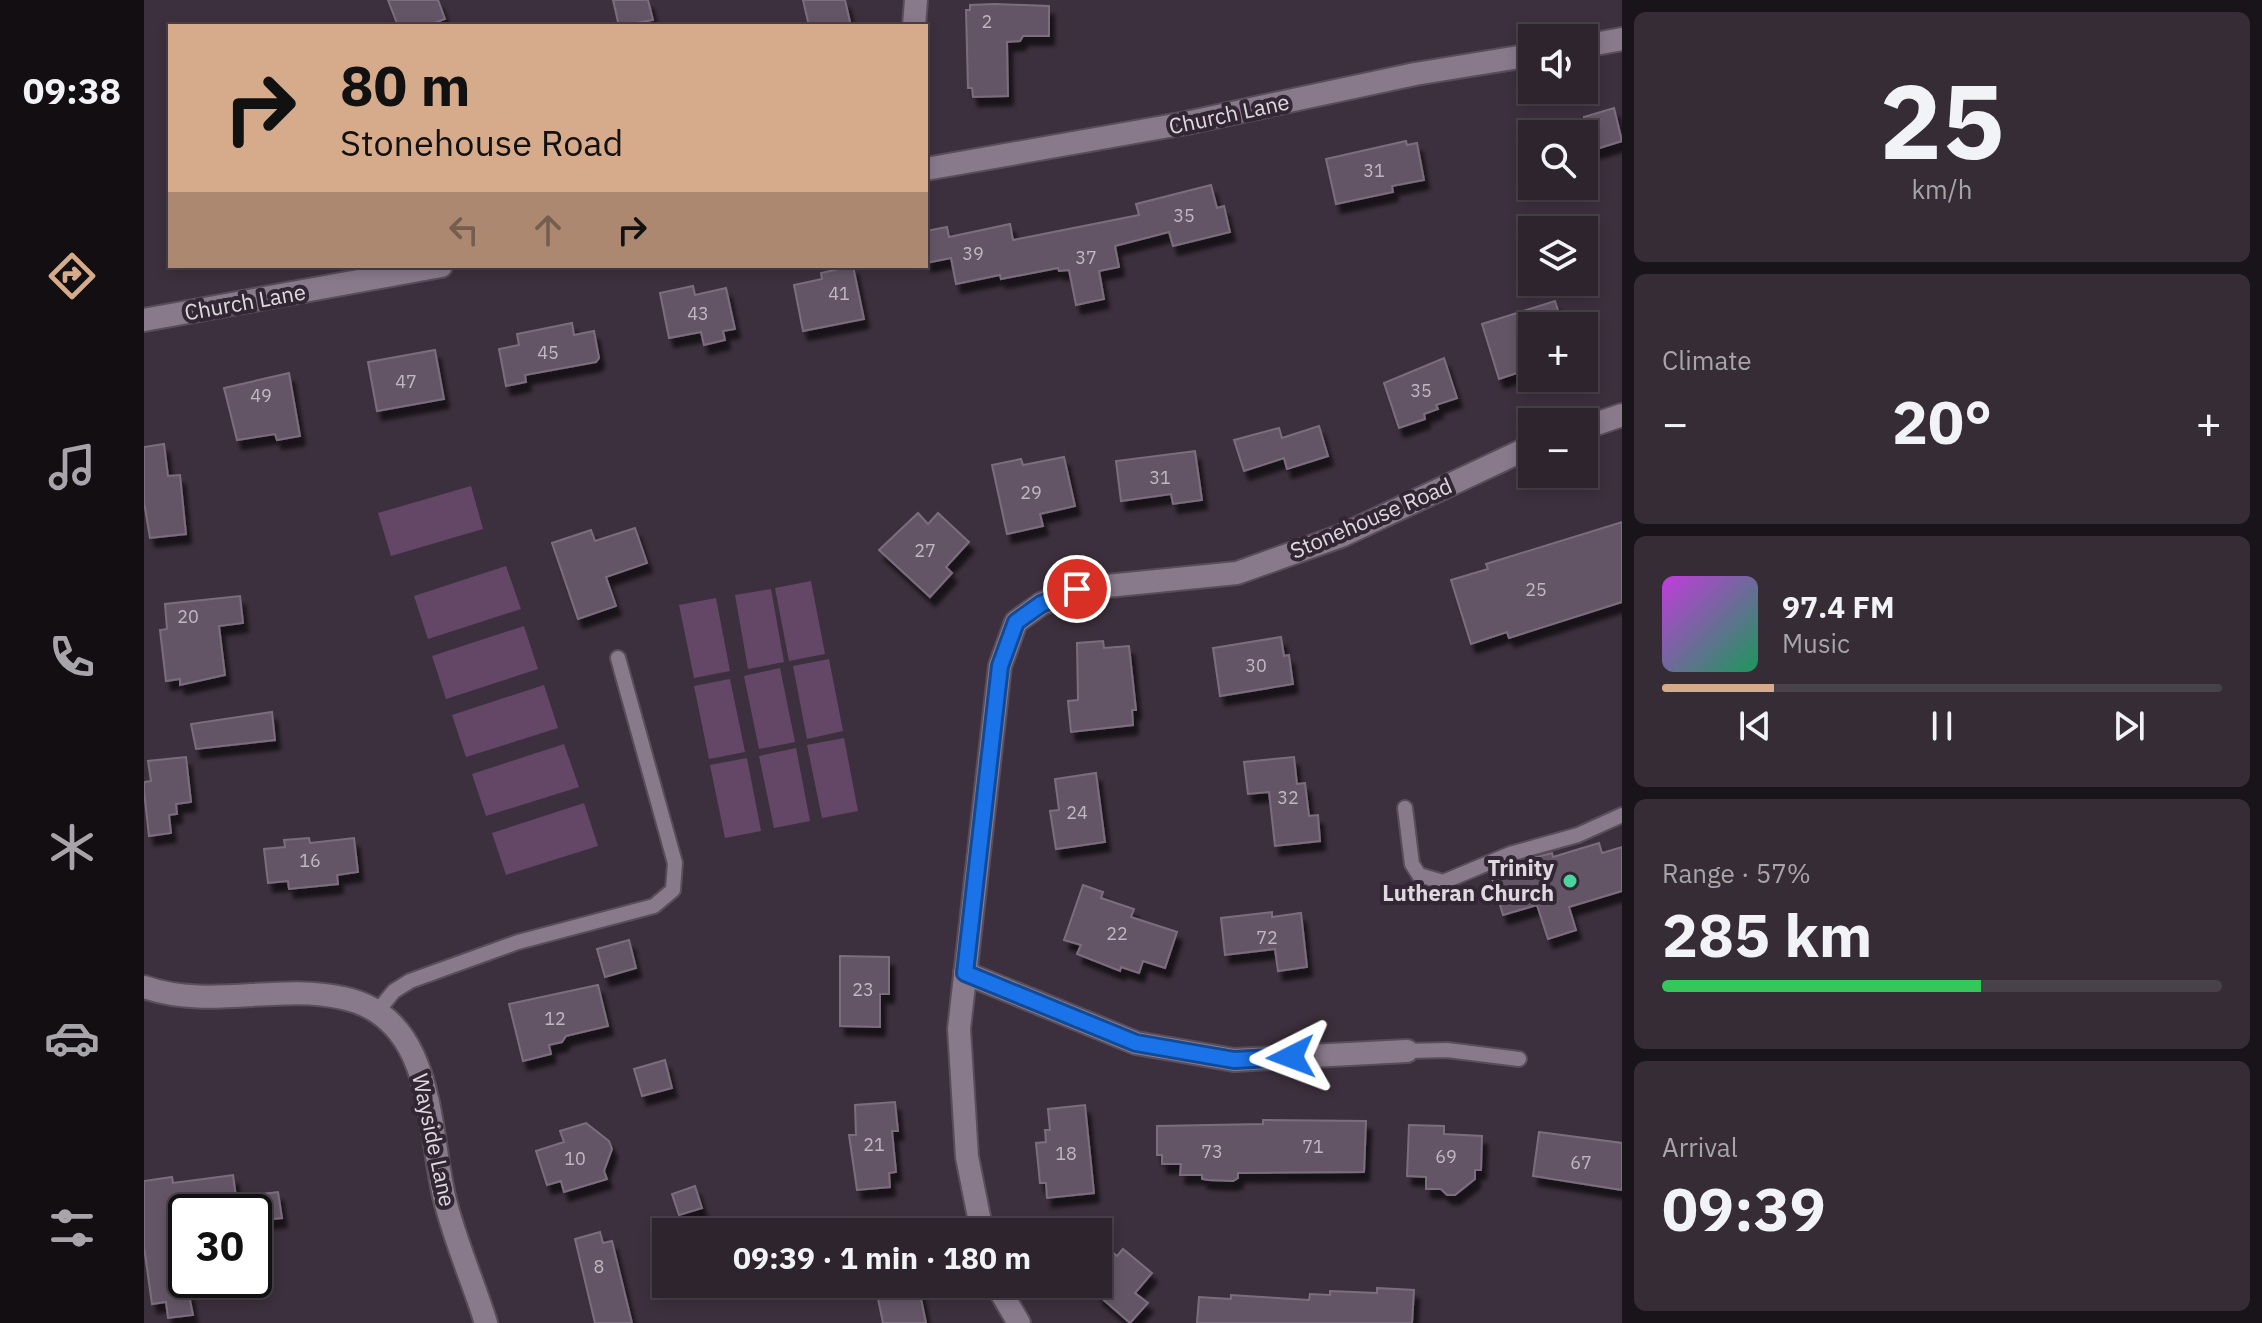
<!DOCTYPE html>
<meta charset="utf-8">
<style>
:root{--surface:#2e242e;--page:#362c36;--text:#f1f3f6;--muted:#a7a4aa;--line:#49414a;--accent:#d6ab8b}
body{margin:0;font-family:"IBM Plex Sans",sans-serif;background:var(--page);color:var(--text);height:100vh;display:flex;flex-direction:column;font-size:30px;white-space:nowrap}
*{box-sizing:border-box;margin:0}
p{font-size:26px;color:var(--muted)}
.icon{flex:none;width:44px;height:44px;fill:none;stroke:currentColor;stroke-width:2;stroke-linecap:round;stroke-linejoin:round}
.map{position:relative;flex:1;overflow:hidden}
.panel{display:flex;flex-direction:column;gap:12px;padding:12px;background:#191419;width:640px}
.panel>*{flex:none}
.guide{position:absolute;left:24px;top:24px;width:760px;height:244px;border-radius:0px;box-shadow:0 4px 12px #0003,0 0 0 2px var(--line);background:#d6ab8b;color:#111;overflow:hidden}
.controls{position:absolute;left:1374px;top:24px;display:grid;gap:16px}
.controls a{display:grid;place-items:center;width:80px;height:80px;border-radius:0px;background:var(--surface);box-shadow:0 4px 12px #0003,0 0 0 2px var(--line);font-size:40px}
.speed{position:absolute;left:24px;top:1194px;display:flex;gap:16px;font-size:40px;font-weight:700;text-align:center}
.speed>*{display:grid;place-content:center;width:104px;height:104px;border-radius:50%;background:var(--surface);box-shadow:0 4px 12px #0003,0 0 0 2px var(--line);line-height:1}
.speed .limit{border:4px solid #111;border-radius:12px;background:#fff;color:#111}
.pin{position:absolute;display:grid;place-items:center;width:68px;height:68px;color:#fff;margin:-34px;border:4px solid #fff;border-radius:50%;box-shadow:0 2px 8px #0007}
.me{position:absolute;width:88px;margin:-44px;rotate:267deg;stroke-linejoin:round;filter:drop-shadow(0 0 6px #0008)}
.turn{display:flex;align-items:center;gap:28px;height:168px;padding:0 40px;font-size:36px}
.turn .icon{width:104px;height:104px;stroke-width:2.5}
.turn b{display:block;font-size:56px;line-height:68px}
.lanes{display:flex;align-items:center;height:76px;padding:0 40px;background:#0003;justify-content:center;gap:40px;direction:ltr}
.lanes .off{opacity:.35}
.big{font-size:60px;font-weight:800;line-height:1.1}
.panel .tile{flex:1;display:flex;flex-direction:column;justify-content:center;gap:12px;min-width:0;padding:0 28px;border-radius:12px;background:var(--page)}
.panel .dial{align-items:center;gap:0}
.dial b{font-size:104px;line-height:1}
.song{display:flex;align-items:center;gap:24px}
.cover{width:96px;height:96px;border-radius:12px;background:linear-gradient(135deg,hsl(290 70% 55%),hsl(150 70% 35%))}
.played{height:8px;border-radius:4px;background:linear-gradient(90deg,var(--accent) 20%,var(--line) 20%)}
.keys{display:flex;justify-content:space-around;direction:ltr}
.heat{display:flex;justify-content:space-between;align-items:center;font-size:44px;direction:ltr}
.charge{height:12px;border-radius:6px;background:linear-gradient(90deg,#34c759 57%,var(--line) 0)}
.trip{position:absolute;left:508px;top:1218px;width:460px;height:80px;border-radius:0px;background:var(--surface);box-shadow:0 4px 12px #0003,0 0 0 2px var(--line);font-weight:800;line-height:80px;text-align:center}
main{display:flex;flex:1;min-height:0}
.tabs{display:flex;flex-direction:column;width:144px;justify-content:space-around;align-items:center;background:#120e12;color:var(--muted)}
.tabs .icon{width:56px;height:56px}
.tabs .selected{color:var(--accent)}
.tabs b{font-size:36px;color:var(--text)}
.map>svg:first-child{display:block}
.green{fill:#644767}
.building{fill:#645565;stroke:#7c6d7e;stroke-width:2;filter:url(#shadow)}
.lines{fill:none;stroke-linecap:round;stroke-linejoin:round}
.service-casing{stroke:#594d5a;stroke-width:18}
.minor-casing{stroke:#594d5a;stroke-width:26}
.tertiary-casing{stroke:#594d5a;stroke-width:26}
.service{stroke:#897a8b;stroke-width:14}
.minor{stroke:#897a8b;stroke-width:22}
.tertiary{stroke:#897a8b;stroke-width:22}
.route-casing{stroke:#114b97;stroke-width:20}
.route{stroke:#1a73e8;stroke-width:14}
.poi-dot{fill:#4bd49b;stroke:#322634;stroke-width:3}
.labels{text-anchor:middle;stroke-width:8;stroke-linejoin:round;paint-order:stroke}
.number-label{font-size:18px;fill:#c1b7c2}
.street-label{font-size:22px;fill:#e0d8e1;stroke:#322634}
.poi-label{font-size:22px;font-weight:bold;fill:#e0d8e1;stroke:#322634;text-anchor:end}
</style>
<main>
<nav class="tabs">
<b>09:38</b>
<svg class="icon selected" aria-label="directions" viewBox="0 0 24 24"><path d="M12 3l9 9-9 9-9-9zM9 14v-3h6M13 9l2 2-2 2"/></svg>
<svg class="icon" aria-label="music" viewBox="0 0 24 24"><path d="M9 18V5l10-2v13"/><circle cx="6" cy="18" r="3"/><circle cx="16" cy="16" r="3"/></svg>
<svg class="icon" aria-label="phone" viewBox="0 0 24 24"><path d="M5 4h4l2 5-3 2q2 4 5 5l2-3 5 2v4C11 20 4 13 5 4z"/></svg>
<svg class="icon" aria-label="climate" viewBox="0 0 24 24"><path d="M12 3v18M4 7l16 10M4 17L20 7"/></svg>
<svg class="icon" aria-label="car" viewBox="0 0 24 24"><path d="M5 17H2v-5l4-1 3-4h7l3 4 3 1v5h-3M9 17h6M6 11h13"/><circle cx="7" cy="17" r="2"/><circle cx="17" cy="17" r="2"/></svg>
<svg class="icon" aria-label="filters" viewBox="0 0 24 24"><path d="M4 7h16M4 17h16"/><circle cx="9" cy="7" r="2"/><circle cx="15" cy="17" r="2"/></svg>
</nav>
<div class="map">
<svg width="1478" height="1323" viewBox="0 0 1478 1323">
<defs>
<filter id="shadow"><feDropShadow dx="5" dy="9" stdDeviation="2" flood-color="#0009"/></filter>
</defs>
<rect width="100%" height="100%" fill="#3d303e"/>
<!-- green -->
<g class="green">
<polygon points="327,486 339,529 247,556 234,513"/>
<polygon points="362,566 377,609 284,639 270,596"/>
<polygon points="667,581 681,654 645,661 631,588"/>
<polygon points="627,589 640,662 604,669 591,595"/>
<polygon points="572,598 586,671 550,678 535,605"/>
<polygon points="380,626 394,669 302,699 288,656"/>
<polygon points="685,659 699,731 663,739 649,666"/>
<polygon points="636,668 651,742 615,749 600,676"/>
<polygon points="586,679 601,752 565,759 550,686"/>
<polygon points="400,685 414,728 322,757 308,715"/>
<polygon points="700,738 714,811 678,818 663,745"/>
<polygon points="420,744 435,787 342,816 328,774"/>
<polygon points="652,748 666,821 630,828 615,756"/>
<polygon points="603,758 617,831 581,838 566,765"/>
<polygon points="440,803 454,846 362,875 348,833"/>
</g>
<!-- building -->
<g class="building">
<polygon points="244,0 294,0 301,19 283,26 254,26"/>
<polygon points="469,0 504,0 509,20 475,26"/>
<polygon points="659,0 701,0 707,26 665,26"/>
<polygon points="851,4 905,6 905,36 879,36 876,41 863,42 864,96 829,97 828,88 824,88 822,10 826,10 826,5"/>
<polygon points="1470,108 1478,141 1440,153 1440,117"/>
<polygon points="1262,141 1263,145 1273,143 1280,180 1248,186 1249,192 1192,204 1182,159"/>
<polygon points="1067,185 1073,208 1080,206 1086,232 1029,246 1025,232 971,246 975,267 955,271 960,299 932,305 925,270 915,271 914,268 857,279 856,275 812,284 807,258 782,263 782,231 803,227 805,237 866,224 869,240 995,215 992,204"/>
<polygon points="709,266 720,319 659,331 650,285 678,279 677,273"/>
<polygon points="549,286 551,295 582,288 591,329 579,331 581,340 560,345 557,332 525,338 516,293"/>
<polygon points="1411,301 1419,326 1388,326 1388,368 1355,379 1338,324"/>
<polygon points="428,323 430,335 450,331 455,358 452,362 381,375 382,382 362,386 355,349 375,345 373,334"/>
<polygon points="291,350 300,399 233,411 224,362"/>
<polygon points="1300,358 1313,398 1292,405 1294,409 1280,414 1281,419 1255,428 1240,383"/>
<polygon points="145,373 156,436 133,440 131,434 93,440 80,388"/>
<polygon points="1175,426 1184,456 1143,469 1140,458 1100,471 1090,440 1135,428 1138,438"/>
<polygon points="20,444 24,476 36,475 42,534 6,538 0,502 0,447"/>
<polygon points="1051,451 1058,500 1029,504 1027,494 977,501 972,461"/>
<polygon points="920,457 931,506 896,514 899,526 863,534 848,465 877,459 879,465"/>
<polygon points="774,513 784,524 794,513 825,542 802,567 808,573 786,597 735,550"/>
<polygon points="1478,522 1478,602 1365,638 1363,632 1327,644 1307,580 1344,569 1342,564"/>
<polygon points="491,528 503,563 462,577 472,606 434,619 408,543 447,530 451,541"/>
<polygon points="96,596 99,623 75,626 81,675 36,685 36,679 22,681 16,630 23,629 21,604"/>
<polygon points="1137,637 1140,656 1145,655 1149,684 1076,696 1069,648"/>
<polygon points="959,641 960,648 985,646 992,710 988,710 989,725 927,732 924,701 934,700 933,643"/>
<polygon points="128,712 131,740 52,749 47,724"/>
<polygon points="42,757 47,802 32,804 33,814 25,815 27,833 5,836 0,791 0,782 7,781 4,761"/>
<polygon points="1150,757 1153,784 1161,783 1165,816 1174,815 1176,841 1131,846 1125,792 1104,794 1100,762"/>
<polygon points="952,773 961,842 912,849 906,811 915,810 911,779"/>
<polygon points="165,838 166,843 210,838 214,872 193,875 194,884 145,889 144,881 124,883 120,849 141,847 140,840"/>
<polygon points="1455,843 1458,853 1478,847 1478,891 1425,907 1432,930 1404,939 1393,905 1359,915 1348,878 1387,867 1385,859 1408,853 1409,857"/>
<polygon points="939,885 959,892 957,898 990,909 987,917 1033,932 1021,968 999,961 995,973 977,967 976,971 933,954 937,945 920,940"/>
<polygon points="1128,912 1128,917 1157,913 1163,967 1134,971 1131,949 1081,955 1077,918"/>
<polygon points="485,940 492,968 461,977 453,949"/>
<polygon points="696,956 745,957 745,994 736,994 736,1027 696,1026"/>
<polygon points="454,985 464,1026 422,1036 418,1042 405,1045 407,1054 379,1061 365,1004"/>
<polygon points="521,1060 528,1088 498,1096 490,1069"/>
<polygon points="751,1102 754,1131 748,1131 752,1172 745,1173 746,1187 713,1190 705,1135 712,1135 711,1105"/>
<polygon points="941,1105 950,1193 903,1198 902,1183 896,1183 892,1143 902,1142 901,1130 906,1130 904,1109"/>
<polygon points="1119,1120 1222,1121 1220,1172 1094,1173 1094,1178 1089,1181 1064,1180 1058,1179 1058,1175 1036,1175 1037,1164 1018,1164 1018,1155 1013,1155 1013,1126 1119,1124"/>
<polygon points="442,1123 465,1141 468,1149 460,1171 463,1179 420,1192 417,1181 403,1185 392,1151 420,1142 416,1131"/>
<polygon points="1265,1125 1300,1126 1300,1134 1338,1136 1337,1170 1331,1170 1331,1179 1311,1195 1303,1195 1297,1189 1282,1189 1282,1177 1263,1176"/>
<polygon points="1395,1132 1478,1143 1478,1190 1389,1176"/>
<polygon points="89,1175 94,1212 42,1212 42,1280 49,1315 24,1318 22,1302 8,1304 0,1247 0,1181 28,1177 29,1183"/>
<polygon points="551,1186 558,1208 535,1215 528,1194"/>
<polygon points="134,1192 138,1218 110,1221 110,1195"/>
<polygon points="456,1232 459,1243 468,1241 488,1323 451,1323 431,1239"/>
<polygon points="954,1240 973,1256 979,1249 1008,1273 991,1293 1004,1303 986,1323 954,1295"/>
<polygon points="731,1284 774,1284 782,1323 739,1323"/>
<polygon points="1233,1288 1270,1290 1268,1323 1053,1323 1055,1297 1087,1299 1087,1295 1165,1300 1166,1294 1186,1295 1186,1291 1233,1293"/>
</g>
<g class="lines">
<!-- service casing -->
<g class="service-casing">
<g id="service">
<polyline points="1261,808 1268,864 1275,875 1299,882 1366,854 1434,835 1478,815"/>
<polyline points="232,1013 250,991 266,981 374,942 510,906 529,890 531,863 474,658"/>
<polyline points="1263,1051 1303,1050 1375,1059"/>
</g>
</g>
<!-- minor casing -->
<g class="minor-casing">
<g id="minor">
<polyline points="770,26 772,0"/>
<polyline points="1440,428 1478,415"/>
<polyline points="821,973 992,1043 1090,1060 1263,1051"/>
<path d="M0,987C66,1010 133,983 199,998C290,1017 284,1126 300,1196C310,1239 329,1281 342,1323"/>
<polyline points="838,1232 823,1157 815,1029 856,666 872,622 897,604 933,589 1093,573 1197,536 1388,446"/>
<polyline points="852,1284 875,1323"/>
</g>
</g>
<!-- tertiary casing -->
<g class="tertiary-casing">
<g id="tertiary">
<polyline points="1440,46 1478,39"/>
<polyline points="782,169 1042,123 1271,74 1388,55"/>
<polyline points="0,320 297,266"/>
</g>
</g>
<!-- service -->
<use href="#service" class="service"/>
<!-- minor -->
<use href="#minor" class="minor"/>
<!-- tertiary -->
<use href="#tertiary" class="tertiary"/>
</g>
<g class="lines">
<!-- route casing -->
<g class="route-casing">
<polyline id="route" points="933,589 897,604 872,622 856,666 821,973 992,1043 1090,1060 1147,1057"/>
</g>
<!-- route -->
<use href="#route" class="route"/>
</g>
<!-- markers -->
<circle class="poi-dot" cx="1426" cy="881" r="8"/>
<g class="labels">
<!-- number labels -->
<g class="number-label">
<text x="843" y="28">2</text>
<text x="1230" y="177">31</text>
<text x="1040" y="222">35</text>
<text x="829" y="260">39</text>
<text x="942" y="264">37</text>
<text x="695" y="300">41</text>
<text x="554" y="320">43</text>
<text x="404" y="359">45</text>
<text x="262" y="388">47</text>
<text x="1277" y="397">35</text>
<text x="117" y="402">49</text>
<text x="1016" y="484">31</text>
<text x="887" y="499">29</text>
<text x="781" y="557">27</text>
<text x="1392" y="596">25</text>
<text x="44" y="623">20</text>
<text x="1112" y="672">30</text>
<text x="1144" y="804">32</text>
<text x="933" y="819">24</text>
<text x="166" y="867">16</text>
<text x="973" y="940">22</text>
<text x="1123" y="944">72</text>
<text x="719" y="996">23</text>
<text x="411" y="1025">12</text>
<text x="730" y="1151">21</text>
<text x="1169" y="1153">71</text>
<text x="1068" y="1158">73</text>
<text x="922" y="1160">18</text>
<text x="1302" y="1163">69</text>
<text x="431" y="1165">10</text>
<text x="1437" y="1169">67</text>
<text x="455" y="1273">8</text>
</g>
<!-- street labels -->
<g class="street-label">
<text transform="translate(1085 114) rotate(-12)" y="8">Church Lane</text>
<text transform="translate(101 302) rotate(-10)" y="8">Church Lane</text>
<text transform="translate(1227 518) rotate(-23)" y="8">Stonehouse Road</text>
<text transform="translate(290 1140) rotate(78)" y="8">Wayside Lane</text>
</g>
<!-- poi labels -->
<g class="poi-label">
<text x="1410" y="876">Trinity<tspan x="1410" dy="25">Lutheran Church</tspan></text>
</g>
</g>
</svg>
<div class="controls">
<a><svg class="icon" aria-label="sound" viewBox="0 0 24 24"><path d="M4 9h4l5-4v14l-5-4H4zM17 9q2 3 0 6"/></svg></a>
<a><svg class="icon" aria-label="search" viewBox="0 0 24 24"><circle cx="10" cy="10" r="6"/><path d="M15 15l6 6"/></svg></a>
<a><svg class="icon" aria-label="layers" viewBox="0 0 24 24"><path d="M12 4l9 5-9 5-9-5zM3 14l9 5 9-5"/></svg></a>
<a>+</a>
<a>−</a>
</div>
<div class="speed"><div class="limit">30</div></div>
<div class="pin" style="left:933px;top:589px;background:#d93025"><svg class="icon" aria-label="arrive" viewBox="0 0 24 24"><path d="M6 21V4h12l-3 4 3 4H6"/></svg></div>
<svg class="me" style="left:1147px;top:1057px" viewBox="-20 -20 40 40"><path d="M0-17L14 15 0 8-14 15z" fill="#1a73e8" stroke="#fff" stroke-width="4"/></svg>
<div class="trip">09:39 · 1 min · 180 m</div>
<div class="guide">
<div class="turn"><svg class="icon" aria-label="right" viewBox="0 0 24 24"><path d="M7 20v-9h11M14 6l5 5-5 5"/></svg><div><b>80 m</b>Stonehouse Road</div></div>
<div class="lanes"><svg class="icon off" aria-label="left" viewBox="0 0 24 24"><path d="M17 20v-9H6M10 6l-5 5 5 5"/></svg><svg class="icon off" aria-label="ahead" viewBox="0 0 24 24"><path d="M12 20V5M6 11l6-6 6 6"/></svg><svg class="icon" aria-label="right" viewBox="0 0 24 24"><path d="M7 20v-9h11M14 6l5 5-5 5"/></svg></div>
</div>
</div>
<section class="panel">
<div class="tile dial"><b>25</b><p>km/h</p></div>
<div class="tile"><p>Climate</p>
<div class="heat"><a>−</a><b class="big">20°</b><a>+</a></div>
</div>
<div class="tile">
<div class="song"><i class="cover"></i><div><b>97.4 FM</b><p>Music</p></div></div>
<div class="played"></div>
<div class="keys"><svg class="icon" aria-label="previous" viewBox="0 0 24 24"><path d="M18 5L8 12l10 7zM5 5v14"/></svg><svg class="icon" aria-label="pause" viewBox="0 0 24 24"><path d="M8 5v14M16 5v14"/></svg><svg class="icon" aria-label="next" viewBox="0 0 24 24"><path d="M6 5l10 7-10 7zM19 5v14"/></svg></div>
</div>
<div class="tile"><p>Range · 57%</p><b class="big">285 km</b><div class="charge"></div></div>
<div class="tile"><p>Arrival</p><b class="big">09:39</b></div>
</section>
</main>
